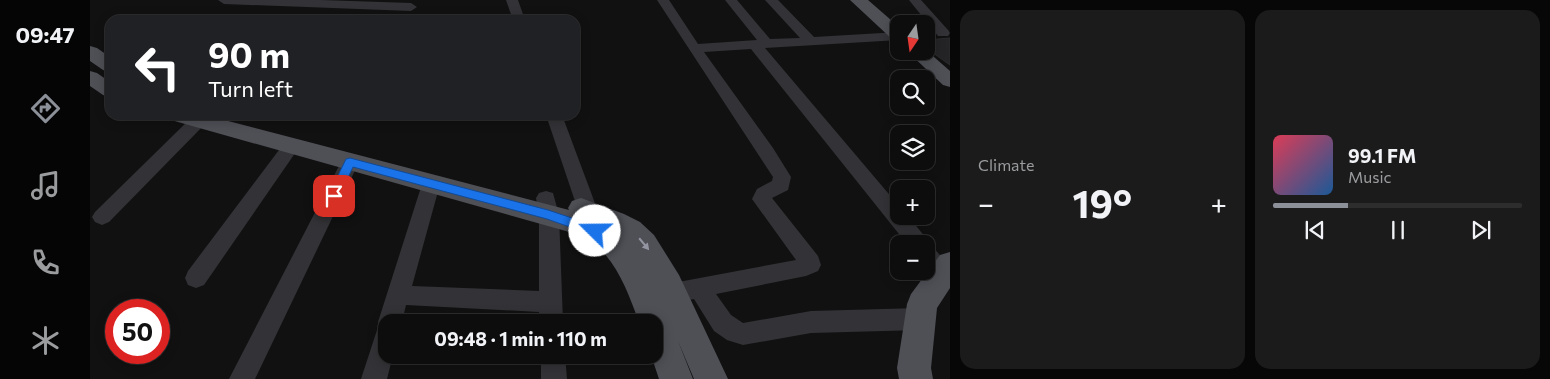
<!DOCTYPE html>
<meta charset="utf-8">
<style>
:root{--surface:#0d0d0e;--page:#1b1b1c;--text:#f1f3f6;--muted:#9a9c9e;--line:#2d2d2e;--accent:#8c9099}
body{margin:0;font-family:Commissioner,sans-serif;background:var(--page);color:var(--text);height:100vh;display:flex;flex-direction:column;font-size:19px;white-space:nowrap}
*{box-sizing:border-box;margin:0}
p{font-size:16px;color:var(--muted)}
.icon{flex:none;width:28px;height:28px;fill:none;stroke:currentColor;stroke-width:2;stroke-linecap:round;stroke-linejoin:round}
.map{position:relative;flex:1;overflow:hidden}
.side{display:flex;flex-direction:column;gap:10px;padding:10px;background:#070708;width:600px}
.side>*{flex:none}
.hud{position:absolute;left:15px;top:15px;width:475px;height:105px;border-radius:15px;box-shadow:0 2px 12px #0003,0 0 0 1px var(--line);background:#202124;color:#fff;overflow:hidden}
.needle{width:32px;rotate:193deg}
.tools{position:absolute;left:800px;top:15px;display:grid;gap:10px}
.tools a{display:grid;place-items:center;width:45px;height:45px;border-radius:10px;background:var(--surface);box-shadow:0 2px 12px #0003,0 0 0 1px var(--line);font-size:25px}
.speed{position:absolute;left:15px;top:299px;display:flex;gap:10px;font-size:25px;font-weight:700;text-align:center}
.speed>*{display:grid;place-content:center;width:65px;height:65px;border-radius:50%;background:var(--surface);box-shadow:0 2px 12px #0003,0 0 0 1px var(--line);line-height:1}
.speed .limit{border:8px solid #d22;background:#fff;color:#111}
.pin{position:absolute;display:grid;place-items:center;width:42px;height:42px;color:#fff;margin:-21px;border-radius:10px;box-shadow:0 2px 8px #0006}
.me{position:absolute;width:55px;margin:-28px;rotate:292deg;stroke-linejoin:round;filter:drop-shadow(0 0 4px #0008)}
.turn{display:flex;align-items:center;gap:18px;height:105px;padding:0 20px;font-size:22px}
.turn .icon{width:65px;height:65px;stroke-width:2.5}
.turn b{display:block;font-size:35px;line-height:42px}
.big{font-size:38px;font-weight:700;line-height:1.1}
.side .card{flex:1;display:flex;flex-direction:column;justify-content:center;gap:8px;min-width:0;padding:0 18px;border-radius:15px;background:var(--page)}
.song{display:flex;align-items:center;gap:15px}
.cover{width:60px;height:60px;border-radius:8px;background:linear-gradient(135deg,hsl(350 70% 55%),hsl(210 70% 35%))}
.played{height:5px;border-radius:2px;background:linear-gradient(90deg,var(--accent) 30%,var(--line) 30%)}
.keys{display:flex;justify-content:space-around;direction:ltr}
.heat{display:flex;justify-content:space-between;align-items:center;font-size:28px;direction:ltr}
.side .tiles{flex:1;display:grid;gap:10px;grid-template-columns:repeat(2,1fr)}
.trip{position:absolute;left:288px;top:314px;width:285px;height:50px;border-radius:15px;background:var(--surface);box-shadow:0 2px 12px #0003,0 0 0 1px var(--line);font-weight:700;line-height:50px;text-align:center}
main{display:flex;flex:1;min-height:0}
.tabs{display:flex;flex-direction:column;width:90px;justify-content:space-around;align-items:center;background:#050506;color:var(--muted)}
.tabs .icon{width:35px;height:35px}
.tabs .on{color:var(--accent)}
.tabs b{font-size:22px;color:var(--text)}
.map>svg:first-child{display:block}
.building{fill:#242426;stroke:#2c2b2e}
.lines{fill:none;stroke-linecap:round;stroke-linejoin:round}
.minor{fill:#333337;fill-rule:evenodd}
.major{fill:#4f5056;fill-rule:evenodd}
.oneway{fill:#9396a0}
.route{fill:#1a73e8;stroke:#114b97}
</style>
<main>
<nav class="tabs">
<b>09:47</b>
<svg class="icon on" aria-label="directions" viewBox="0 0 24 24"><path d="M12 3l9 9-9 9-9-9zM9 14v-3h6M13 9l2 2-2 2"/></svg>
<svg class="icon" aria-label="music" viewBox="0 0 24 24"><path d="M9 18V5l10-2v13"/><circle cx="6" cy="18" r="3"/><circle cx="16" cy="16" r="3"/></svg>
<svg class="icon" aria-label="phone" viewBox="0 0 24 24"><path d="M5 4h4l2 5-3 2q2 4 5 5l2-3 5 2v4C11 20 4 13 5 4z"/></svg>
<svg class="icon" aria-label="climate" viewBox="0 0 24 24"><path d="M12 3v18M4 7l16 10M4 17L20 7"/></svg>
</nav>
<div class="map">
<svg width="860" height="379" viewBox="0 0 860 379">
<rect width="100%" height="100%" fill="#111112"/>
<!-- building -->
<polygon class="building" points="860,38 860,65 836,48 836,40"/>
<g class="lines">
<!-- minor -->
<g class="minor">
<polygon points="128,0 231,0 321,3 327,7 321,11 134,4"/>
<polygon points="416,0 428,0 435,20 423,20"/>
<path d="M567,0H579L608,44L667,40L635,0H647L680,39L710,38L675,0H688L724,37L809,32V40L675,48L809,206V216H818L836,238L839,245L843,247L860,267V281C835,290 836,259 836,244H817L661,49L614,52L683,148L701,177L698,190L682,198L728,256L731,265L728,271L716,276L626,294L641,315L653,323L721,311L830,308L838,311L842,319L838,327L830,330L721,333L653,345L637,340L624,331L604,299L583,303L575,300L572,293L575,286L583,283L706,260L662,199L667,189L682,181L683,177Z"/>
<polygon points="819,0 831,0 858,30 860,33 858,36 848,36"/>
<polygon points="110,115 115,116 117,120 115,124 19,222 12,225 5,222 2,217 5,212 103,116"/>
<polygon points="456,115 472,115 512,222 509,228 502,230 495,228 492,222"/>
<polygon points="201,140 207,142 210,146 114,285 106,288 98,285 95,278 98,271 195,142"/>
<polygon points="260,156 266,158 269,162 165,379 139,379 251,162 254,158"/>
<polygon points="341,177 348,179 350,184 322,286 449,291 449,215 446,198 449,193 456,191 463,193 469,215 473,322 449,322 449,312 316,305 312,322 296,322 296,355 303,355 297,379 271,379 288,327 290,326 288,322 332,184 334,179"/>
<polygon points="451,355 475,355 477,379 451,379"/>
</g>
<!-- major -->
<g class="major">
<polygon points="760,0 778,0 809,27 809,41 803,40"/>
<polygon points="0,46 7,48 20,57 20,72 13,70 0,61"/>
<polygon points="836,50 860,71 860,87 853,85 817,51"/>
<polygon points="0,71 7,73 20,82 20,97 13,95 0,86"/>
<path d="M78,115H115L479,210L478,208L482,201L491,198L534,214L550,222L564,235L589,275L638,379H604L588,341L603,379H569L561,355H564V322H549C537,290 524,251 490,235L81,120Z"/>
<polygon points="860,252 860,288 847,308 841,368 843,379 809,379 807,368 817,304 821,294 850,255"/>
</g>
</g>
<!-- one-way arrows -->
<defs><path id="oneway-solid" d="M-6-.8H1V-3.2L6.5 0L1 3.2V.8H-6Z" transform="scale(1.25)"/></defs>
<use class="oneway" href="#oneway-solid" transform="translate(554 244) rotate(50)"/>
<!-- route -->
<polygon class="route" points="260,158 458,210 509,227 511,231 509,234 505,236 457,219 263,167 248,199 239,199 238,196 256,159"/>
</svg>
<div class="tools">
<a><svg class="needle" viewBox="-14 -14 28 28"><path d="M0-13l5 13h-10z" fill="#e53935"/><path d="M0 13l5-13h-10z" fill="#9a9c9e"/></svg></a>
<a><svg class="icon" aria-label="search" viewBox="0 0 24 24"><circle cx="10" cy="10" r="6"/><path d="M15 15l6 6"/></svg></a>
<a><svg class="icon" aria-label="layers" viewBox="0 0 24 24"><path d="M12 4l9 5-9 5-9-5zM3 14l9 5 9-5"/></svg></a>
<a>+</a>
<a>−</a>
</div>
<div class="speed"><div class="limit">50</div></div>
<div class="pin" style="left:244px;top:196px;background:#d93025"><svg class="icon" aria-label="arrive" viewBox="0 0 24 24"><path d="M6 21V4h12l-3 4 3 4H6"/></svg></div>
<svg class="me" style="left:505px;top:231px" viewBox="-20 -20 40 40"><circle r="19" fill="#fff"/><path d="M0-13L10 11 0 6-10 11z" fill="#1a73e8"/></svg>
<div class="trip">09:48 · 1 min · 110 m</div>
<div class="hud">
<div class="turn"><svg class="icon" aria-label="left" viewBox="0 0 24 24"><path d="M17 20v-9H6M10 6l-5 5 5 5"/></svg><div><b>90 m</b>Turn left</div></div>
</div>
</div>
<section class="side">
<div class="tiles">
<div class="card"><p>Climate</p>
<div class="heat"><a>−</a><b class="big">19°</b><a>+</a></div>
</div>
<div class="card">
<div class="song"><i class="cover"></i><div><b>99.1 FM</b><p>Music</p></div></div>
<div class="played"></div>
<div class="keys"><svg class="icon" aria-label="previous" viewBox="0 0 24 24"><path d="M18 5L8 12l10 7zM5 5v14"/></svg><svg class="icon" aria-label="pause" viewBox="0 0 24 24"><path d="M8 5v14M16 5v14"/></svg><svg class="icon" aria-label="next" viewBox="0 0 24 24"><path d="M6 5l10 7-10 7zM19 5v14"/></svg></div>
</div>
</div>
</section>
</main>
